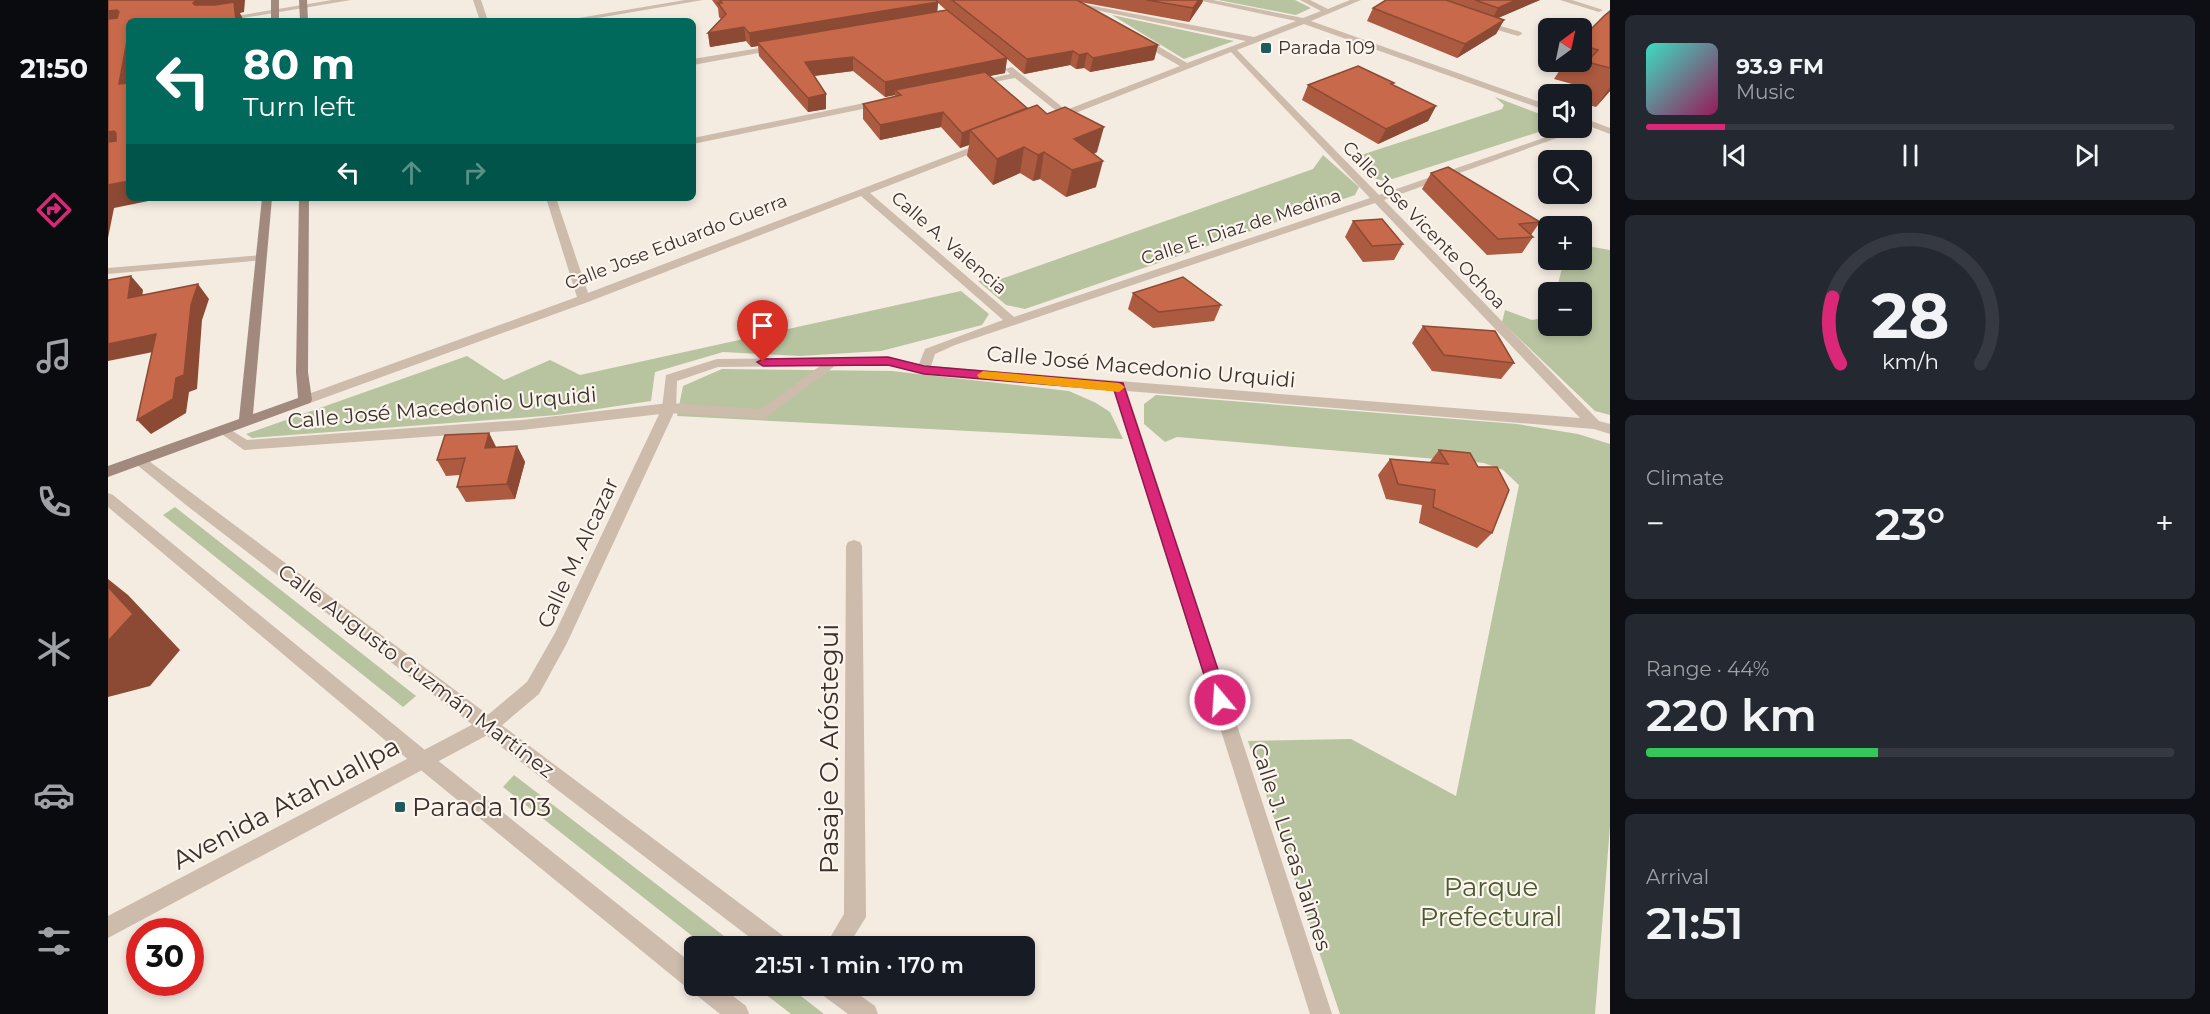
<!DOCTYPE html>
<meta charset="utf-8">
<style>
:root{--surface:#171b24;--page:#242831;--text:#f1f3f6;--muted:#9ea1a6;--line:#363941;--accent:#db2777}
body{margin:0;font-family:Montserrat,sans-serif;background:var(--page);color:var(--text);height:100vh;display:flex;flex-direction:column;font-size:22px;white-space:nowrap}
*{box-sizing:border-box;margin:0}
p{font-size:20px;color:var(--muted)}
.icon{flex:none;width:33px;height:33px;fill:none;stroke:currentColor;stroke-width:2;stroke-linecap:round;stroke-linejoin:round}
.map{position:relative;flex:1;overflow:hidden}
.sheet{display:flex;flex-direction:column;gap:15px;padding:15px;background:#0d0f14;width:600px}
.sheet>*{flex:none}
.top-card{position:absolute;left:18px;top:18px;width:570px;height:183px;border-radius:9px;box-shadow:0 3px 9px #0003;background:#00695c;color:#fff;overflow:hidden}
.needle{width:39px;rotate:33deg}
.controls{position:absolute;left:1430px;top:18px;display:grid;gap:12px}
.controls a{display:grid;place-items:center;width:54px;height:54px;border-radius:9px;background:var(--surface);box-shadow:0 3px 9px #0003;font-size:30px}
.speed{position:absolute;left:18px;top:918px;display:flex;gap:12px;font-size:30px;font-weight:700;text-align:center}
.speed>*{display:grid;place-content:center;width:78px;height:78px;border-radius:50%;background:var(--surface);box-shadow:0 3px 9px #0003;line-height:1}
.speed .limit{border:9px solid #d22;background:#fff;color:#111}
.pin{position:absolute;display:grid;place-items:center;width:51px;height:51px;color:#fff;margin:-62px -26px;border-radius:50% 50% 50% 0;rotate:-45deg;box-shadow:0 0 6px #0007}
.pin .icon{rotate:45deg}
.me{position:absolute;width:66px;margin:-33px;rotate:342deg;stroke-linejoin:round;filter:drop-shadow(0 0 4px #0008)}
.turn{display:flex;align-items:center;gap:21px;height:126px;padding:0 18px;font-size:27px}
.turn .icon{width:78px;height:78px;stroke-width:2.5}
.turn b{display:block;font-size:42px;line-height:51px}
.lanes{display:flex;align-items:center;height:57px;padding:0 18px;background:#0003;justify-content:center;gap:30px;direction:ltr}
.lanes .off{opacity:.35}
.big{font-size:45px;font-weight:600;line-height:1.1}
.sheet .widget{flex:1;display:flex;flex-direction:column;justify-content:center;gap:9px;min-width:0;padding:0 21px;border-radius:9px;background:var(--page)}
.sheet .dial{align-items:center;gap:0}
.dial svg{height:156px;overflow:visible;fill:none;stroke:var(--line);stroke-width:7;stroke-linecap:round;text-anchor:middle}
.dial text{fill:var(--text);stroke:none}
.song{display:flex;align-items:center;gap:18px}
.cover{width:72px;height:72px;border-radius:9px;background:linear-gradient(135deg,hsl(170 70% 55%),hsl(330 70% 35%))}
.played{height:6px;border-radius:3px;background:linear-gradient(90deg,var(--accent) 15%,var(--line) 15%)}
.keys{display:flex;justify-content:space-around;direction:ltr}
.heat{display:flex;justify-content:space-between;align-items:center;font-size:33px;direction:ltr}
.charge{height:9px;border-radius:4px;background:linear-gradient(90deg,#34c759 44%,var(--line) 0)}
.trip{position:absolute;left:576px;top:936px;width:351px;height:60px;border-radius:9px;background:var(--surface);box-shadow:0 3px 9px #0003;font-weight:600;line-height:60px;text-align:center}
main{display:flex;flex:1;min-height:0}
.tabs{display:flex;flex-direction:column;width:108px;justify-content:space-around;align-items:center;background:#090b0e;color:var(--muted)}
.tabs .icon{width:42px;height:42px}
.tabs .current{color:var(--accent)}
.tabs b{font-size:27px;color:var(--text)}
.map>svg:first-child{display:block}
.green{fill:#b8c4a0}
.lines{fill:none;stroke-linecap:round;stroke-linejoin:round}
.service{fill:#cdbbac;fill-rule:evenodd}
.minor{fill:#cdbbac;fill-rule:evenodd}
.tertiary{fill:#cdbbac;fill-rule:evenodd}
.secondary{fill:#a18a7d;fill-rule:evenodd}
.wall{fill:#ac5a40;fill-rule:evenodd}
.shaded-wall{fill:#8c4a34}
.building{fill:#c8694b;stroke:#8c4a34;stroke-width:1.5}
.route{fill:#db2777;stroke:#8e194d;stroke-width:1.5}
.slow{fill:#f59e0b}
.poi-dot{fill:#1f5a5e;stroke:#fbf5ee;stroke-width:2}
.labels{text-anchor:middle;stroke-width:4.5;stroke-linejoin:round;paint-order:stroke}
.far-poi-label{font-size:18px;fill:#3b302b;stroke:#fbf5ee;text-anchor:start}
.far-street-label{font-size:18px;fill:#3b302b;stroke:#fbf5ee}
.street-label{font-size:21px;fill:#3b302b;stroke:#fbf5ee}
.near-street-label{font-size:26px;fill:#3b302b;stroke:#fbf5ee}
.near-poi-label{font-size:26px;fill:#3b302b;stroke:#fbf5ee;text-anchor:start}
.near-park-label{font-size:26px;fill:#4a5a2e;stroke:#fbf5ee}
</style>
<main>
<nav class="tabs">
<b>21:50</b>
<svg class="icon current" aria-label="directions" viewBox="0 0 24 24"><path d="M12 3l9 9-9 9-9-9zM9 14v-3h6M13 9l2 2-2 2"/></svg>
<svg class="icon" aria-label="music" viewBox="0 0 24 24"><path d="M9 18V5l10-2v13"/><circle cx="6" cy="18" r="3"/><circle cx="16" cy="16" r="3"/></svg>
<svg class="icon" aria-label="phone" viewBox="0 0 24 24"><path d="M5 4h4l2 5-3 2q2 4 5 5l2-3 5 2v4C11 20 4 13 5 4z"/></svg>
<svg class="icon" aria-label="climate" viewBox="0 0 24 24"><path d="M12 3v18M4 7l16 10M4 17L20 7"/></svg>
<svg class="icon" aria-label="car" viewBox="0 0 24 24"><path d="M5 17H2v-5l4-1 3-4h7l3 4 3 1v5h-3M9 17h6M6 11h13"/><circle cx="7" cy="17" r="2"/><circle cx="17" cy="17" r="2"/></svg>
<svg class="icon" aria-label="filters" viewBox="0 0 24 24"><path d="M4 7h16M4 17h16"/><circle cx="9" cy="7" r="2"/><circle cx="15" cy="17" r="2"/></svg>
</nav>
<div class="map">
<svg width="1502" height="1014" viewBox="0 0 1502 1014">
<rect width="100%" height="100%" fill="#f4ebe1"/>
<!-- green -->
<g class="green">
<polygon points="1110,0 1187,0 1203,8 1188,15"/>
<polygon points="1004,15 1126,41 1076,59"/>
<polygon points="1387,97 1440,117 1440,128 1443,128 1278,181 1264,178 1244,158 1394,109 1396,105"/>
<polygon points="1215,155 1251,187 1247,195 917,309 898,305 870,281 893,279 1205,169"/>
<polygon points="1473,245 1502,250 1502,415 1487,411 1394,322 1397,310 1424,320 1440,317 1440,326 1473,326 1473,292 1448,292 1456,260 1473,260"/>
<polygon points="853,291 881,314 874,325 773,351 692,356 615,352 547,372 543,401 449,415 144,438 138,434 359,356 396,380 442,360 472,375"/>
<polygon points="614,369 784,371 961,391 988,403 1002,412 1015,439 569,416 575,386"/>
<polygon points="1048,395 1409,424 1470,434 1502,444 1502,826 1487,1014 1232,1014 1140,741 1243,739 1348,796 1411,485 1395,470 1376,463 1069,437 1057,442 1036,424 1036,404"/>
<polygon points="67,507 308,696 295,707 55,515"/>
<polygon points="406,775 629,946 597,946 395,787"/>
<polygon points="647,986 680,986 716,1014 683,1014"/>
</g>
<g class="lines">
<!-- service -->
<g class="service">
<polygon points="1372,20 1413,32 1414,34 1410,36 1369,24 1368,22"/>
<polygon points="723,358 728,359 729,362 728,365 656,419 561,413 414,430 136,450 108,430 115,425 139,440 414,420 561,403 653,409"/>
</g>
<!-- minor -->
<g class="minor">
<polygon points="224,0 243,0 117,21 98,21"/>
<polygon points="365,0 373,0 380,21 372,21"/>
<polygon points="577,0 595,0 472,21 453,21"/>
<path d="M939,0H954L1146,37L1188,21L1089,0H1105L1195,18L1213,11L1192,0H1202L1220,9L1242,0H1253L1203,21L1440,105V111L1196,24L1129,50L1271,195L1464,128H1473V125L1477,128L1276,200L1491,421L1502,424V434L1486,429L1019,391L1224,1014H1202L1006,390L816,374L780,365L610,367L569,381L568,408L459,643L431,694L387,731L0,938V916L375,719L419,682L447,633L554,408L558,375L609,359L780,357L811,364L817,349L895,320L753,196L480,302L202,403H192L190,400L192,397L469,297L438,198H448L480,293L874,143H880V147L762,193L906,317L1262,198L1123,52L947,121L942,118L951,113L907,78L864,86V82L902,74L897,69L904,67L958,110L1072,66L1030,42V38H1036L1079,63L1138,41ZM1267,203L1472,418L823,366L827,354L847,345Z"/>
<polygon points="1452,0 1464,0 1495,10 1491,12"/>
<polygon points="669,45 672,45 672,49 585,65 585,59"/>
<polygon points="776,99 780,102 779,104 585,144 585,138"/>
<polygon points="1473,117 1502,128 1502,134 1473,123"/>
<polygon points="153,255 157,256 157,260 0,274 0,268"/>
<polygon points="746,540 752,542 754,546 758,917 740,946 717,946 736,914 738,546 740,542"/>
</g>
<!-- tertiary -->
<g class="tertiary">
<polygon points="33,455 678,938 681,946 653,946 78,505 28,464 26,460 28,456"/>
<polygon points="0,493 5,495 323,755 586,965 586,986 612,986 638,1006 641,1014 612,1014 587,994 586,990 578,987 309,767 0,507"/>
<polygon points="710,986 739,986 767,1006 770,1014 740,1014 713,994"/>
</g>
<!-- secondary -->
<g class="secondary">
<rect x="163" y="0" width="8" height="21"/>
<polygon points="191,0 199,0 200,21 192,21"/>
<polygon points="154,198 164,198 145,414 190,398 188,372 191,198 201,198 200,372 204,400 202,403 0,477 0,466 131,419"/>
</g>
</g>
<!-- wall -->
<g class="wall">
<path d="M604,0H1095L1094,3L1081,22L972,2L1050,45L1046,60L982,72L976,68L968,69L962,65L916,74L899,59L897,73L881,76L919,108L939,114L989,152L986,154L988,187L958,197L932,179L925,181L912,173L885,185L859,156L861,145L852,148L833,127L772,140L755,119V104L787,97V95L777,97L745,71L706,76L718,94V109L700,112L651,56L650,46L643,47L638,41L602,47L600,33L613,19L611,17L610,8ZM830,3L838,10L829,11Z"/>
<polygon points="1278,0 1432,0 1390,18 1396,20 1388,34 1349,58 1259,21 1265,8"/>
<polygon points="1502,11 1502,91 1488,107 1473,103 1473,94 1457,94 1464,84 1446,79 1457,62 1473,62 1473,39"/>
<polygon points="1200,85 1285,85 1328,106 1320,121 1270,144 1194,100"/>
<polygon points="1323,173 1432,222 1423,235 1425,237 1414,253 1379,255 1314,189"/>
<polygon points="1245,221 1295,244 1286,260 1255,262 1237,237"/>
<polygon points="1025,293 1113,305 1106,321 1045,328 1020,309"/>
<polygon points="1315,326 1406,363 1393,379 1324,371 1304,343"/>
<polygon points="381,433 388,447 409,446 417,462 407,499 358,502 349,487 352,475 338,476 329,460"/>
<polygon points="1331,450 1384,533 1369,548 1311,523 1314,505 1278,499 1270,475 1282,459 1321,463"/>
</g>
<!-- shaded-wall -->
<g class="shaded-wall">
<polygon points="87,0 137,0 136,12 132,13 136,21 98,19 85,3"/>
<polygon points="1091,0 1095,0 1094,3 1081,22 1085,8"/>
<polygon points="1408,0 1432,0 1383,21 1390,8"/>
<polygon points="830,2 829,16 649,42 650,46 643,47 641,33"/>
<polygon points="9,10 21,29 0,31 0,11"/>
<polygon points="1396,20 1388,34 1349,58 1357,44"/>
<polygon points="636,27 638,41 602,47 600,33"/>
<polygon points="21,30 21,99 11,84"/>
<polygon points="1050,45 1046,60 982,72 985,58"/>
<polygon points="965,51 962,65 916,74 919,59"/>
<polygon points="979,53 976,68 968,69 971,55"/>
<polygon points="745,57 745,71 697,77 697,62"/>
<polygon points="899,58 897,73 792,94 787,90 787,95 777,97 777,82"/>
<polygon points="1502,87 1502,91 1488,107"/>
<polygon points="718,94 718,109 700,112 700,98"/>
<polygon points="1328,106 1320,121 1270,144 1278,129"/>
<polygon points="919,108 862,130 861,145 852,148 854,133"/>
<polygon points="835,112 833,127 772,140 772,125"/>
<polygon points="996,127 989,152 960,165 966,139"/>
<polygon points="6,131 21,152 0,156 0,132"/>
<polygon points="916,147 912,173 885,185 889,159"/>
<polygon points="936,152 932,179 925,181 930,155"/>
<polygon points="995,161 988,187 958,197 964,170"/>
<polygon points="21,181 21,198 55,198 6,208 0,238 0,185"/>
<polygon points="23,276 35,290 32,313 20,298"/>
<polygon points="90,284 101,299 94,320 89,389 81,392 78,413 43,434 29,420 68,378 83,305"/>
<polygon points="48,334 60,349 0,361 0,344"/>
<polygon points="381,433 389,449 377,448"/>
<polygon points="409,446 417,462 407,499 399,484"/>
<polygon points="0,579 20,595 72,650 42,686 0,697"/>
</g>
<!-- building -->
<g class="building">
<polygon points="0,0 89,0 85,3 87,5 107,5 126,2 128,21 21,21 21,30 11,84 21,83 21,181 0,185 0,142 8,141 8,133 6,131 0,132 0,19 9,18 11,12 9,10 0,11"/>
<polygon points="612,0 828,0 830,2 641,33 636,27 600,33 618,14 610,3 614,3"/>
<polygon points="844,0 969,0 1050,45 985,58 979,53 971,55 965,51 919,59"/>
<polygon points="1039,0 1091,0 1085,8"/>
<polygon points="1278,0 1338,0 1396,20 1357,44 1265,8"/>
<polygon points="1367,0 1408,0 1390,8"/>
<polygon points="839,10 899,58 777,82 745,57 697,62 718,94 700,98 649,42"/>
<polygon points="1502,11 1502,68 1479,62 1490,50 1473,45 1473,39 1496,16"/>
<polygon points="1250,66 1286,83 1283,84 1328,106 1278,129 1200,85"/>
<polygon points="877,72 919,108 854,133 835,112 772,125 755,104 793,95 787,90"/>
<polygon points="929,105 939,114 957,107 996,127 966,139 995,161 964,170 936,152 930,155 916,147 889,159 862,130"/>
<polygon points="1340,167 1432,222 1411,224 1425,237 1390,239 1323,173"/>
<polygon points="1274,219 1295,244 1264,246 1245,221"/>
<polygon points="23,276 20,298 90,284 83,305 76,375 68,378 65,399 29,420 48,334 0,344 0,280"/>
<polygon points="1075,277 1113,305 1051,312 1025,293"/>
<polygon points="1315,326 1387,331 1406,363 1336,355"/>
<polygon points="381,433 377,448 409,446 399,484 349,487 357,458 329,460 337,435"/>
<polygon points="1331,450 1362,453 1370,467 1389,467 1401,490 1384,533 1325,507 1327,490 1290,484 1282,459 1340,464"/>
<polygon points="0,587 25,614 0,641"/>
</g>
<!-- route -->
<polygon class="route" points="780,357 816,366 1015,383 1120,700 1117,705 1112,708 1106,705 1104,700 1006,390 816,374 780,365 655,366 649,362 655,359"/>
<!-- slow -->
<polygon class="slow" points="875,371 1011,383 1017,387 1011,392 871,378 869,375"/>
<!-- markers -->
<g class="poi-dot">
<rect x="1152" y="42" width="12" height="12" rx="3"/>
<rect x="286" y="801" width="12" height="12" rx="3"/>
</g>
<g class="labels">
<!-- far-poi labels -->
<g class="far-poi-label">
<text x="1170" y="54">Parada 109</text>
</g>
<!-- far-street labels -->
<g class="far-street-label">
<text transform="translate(1316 225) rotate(46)" y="6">Calle Jose Vicente Ochoa</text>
<text transform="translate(1133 227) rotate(-18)" y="6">Calle E. Diaz de Medina</text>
<text transform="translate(568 242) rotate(-21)" y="6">Calle Jose Eduardo Guerra</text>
<text transform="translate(841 243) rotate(41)" y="6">Calle A. Valencia</text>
</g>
<!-- street labels -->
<g class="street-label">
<text transform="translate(1033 367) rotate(5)" y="7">Calle José Macedonio Urquidi</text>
<text transform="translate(334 408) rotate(-5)" y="7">Calle José Macedonio Urquidi</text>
<text transform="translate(470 553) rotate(-65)" y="7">Calle M. Alcazar</text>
<text transform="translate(308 671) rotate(37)" y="7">Calle Augusto Guzmán Martínez</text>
<text transform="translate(1183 847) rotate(72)" y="7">Calle J. Lucas Jaimes</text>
</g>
<!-- near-street labels -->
<g class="near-street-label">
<text transform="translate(721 749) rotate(-90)" y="9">Pasaje O. Aróstegui</text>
<text transform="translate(178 803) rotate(-28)" y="9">Avenida Atahuallpa</text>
</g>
<!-- near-poi labels -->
<g class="near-poi-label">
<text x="304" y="816">Parada 103</text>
</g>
<!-- near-park labels -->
<g class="near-park-label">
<text x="1383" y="896">Parque<tspan x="1383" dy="30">Prefectural</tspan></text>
</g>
</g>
</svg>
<div class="controls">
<a><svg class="needle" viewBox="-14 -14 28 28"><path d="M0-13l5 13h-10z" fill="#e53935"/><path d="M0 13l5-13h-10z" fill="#9ea1a6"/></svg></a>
<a><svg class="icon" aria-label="sound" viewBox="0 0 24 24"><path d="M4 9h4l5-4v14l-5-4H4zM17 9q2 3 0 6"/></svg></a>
<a><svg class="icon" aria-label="search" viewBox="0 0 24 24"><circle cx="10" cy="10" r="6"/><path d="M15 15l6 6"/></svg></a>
<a>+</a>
<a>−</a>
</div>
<div class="speed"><div class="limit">30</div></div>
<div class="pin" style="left:655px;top:362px;background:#d93025"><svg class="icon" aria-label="arrive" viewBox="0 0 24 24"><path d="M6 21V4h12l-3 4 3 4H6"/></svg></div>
<svg class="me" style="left:1112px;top:700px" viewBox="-20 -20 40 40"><circle r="17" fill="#db2777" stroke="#fff" stroke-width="3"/><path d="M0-11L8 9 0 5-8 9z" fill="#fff"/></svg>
<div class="trip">21:51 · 1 min · 170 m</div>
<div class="top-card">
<div class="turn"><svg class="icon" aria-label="left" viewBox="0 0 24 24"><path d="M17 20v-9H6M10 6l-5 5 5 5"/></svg><div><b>80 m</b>Turn left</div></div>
<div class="lanes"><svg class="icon" aria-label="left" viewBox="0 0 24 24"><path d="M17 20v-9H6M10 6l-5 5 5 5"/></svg><svg class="icon off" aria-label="ahead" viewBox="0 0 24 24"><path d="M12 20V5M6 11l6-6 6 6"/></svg><svg class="icon off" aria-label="right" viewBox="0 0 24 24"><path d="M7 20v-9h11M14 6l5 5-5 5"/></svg></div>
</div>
</div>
<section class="sheet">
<div class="widget">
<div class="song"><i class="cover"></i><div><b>93.9 FM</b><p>Music</p></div></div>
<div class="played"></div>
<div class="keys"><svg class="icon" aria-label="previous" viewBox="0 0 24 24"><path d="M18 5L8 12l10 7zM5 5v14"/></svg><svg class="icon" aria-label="pause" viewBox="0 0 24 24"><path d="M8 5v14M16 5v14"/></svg><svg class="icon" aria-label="next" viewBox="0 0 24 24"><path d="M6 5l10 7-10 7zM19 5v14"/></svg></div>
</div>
<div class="widget dial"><svg viewBox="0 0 100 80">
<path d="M14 69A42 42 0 1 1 86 69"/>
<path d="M14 69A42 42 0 0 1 10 35" stroke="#db2777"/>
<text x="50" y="56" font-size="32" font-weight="700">28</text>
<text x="50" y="72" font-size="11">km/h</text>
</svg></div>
<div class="widget"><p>Climate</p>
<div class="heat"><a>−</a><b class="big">23°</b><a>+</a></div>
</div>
<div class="widget"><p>Range · 44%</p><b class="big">220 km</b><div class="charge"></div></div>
<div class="widget"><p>Arrival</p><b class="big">21:51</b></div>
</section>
</main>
